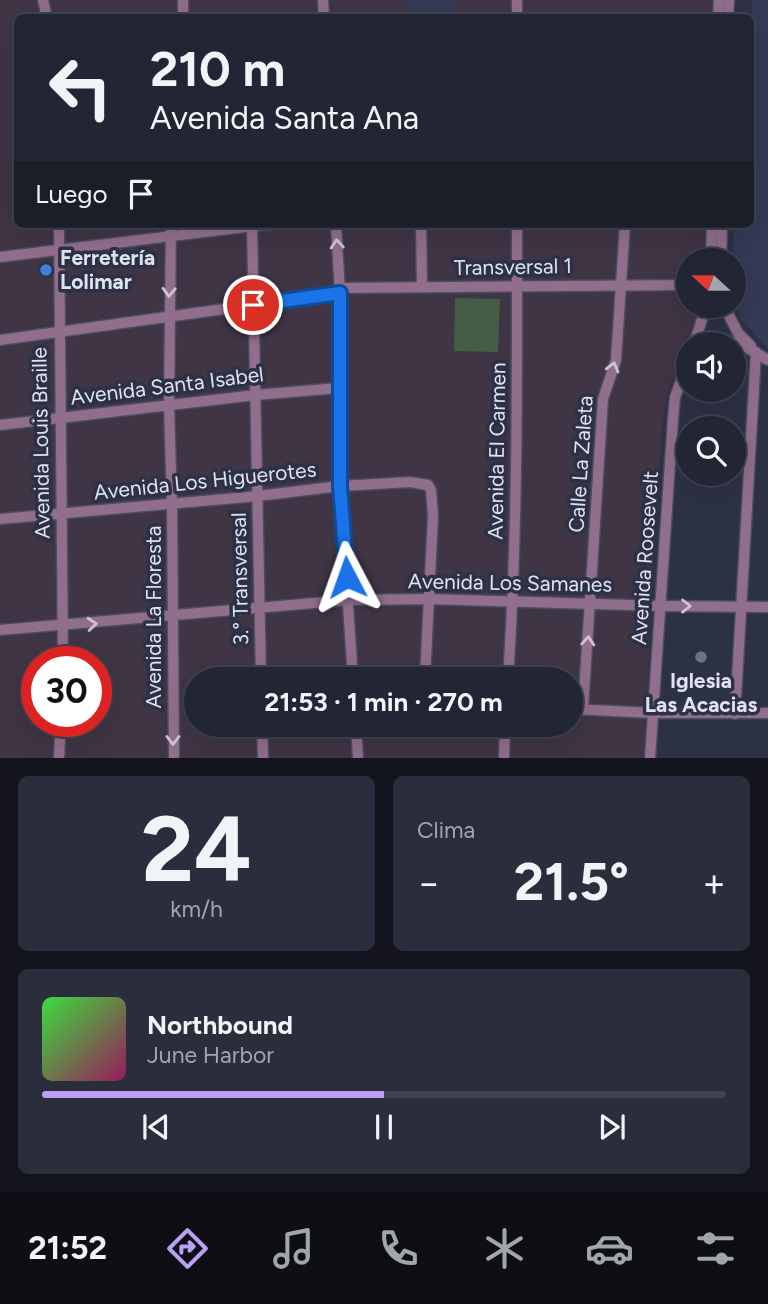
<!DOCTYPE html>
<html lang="es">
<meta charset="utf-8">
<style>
:root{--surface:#222534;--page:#2a2d3c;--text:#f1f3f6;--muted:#a2a5ac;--line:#3f424f;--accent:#bca0f2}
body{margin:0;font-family:Figtree,sans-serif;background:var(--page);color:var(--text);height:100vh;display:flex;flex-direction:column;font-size:26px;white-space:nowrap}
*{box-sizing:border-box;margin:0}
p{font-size:23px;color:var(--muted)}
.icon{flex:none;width:38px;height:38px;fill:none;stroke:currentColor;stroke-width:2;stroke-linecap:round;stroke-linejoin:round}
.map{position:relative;height:758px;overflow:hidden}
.side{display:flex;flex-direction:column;gap:18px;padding:18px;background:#13141d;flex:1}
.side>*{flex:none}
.top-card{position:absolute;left:14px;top:14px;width:740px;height:214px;border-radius:10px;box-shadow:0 7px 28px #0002,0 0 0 2px var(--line);background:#222534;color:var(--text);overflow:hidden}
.needle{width:46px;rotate:291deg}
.controls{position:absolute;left:676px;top:248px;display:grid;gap:14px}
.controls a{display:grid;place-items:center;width:70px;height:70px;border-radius:50%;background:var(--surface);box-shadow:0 7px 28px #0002,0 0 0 2px var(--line);font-size:35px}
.speed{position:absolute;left:21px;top:646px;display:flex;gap:14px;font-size:35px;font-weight:700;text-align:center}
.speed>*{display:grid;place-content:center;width:91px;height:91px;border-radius:50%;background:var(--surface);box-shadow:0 7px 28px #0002,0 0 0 2px var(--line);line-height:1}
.speed .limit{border:10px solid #d22;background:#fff;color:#111}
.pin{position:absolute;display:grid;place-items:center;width:60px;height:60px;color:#fff;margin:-30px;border:4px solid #fff;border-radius:50%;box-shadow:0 2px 7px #0007}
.me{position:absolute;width:77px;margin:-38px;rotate:356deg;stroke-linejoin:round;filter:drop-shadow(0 0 5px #0008)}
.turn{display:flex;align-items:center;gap:24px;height:147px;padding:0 21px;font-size:32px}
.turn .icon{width:91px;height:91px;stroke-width:2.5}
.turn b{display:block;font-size:49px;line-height:60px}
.then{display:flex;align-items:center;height:66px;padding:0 21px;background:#0003;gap:14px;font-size:26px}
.big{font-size:52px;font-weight:700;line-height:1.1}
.side .card{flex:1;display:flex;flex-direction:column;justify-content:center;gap:10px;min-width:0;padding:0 24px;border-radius:10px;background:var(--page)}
.side .dial{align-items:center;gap:0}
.dial b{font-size:91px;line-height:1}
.song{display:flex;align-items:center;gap:21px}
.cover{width:84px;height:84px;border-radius:10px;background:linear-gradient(135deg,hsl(120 70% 55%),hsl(330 70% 35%))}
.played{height:7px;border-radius:4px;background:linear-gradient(90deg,var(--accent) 50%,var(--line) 50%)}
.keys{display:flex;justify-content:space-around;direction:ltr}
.heat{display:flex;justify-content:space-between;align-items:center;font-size:38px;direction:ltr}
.side .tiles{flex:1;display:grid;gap:18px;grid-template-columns:1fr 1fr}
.card:last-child{grid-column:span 2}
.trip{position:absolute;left:184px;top:667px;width:399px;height:70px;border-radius:35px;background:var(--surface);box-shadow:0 7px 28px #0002,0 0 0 2px var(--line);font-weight:700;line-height:70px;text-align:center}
.tabs{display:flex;height:112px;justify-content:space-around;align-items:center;background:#0e0f15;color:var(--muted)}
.tabs .icon{width:49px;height:49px}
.tabs .selected{color:var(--accent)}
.tabs b{font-size:32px;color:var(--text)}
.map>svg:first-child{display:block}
.commercial{fill:#3f3545;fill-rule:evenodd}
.built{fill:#353a55}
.green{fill:#445d46}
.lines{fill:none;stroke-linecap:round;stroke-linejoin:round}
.minor-casing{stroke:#494d60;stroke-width:13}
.minor{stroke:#916e8c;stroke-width:10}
.oneway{stroke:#ccc5d6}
.route-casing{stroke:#114b97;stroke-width:18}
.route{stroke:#1a73e8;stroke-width:12}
.shop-dot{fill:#3f7fe0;stroke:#2d3145;stroke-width:2.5}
.worship-dot{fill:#6b7280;stroke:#2d3145;stroke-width:2.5}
.labels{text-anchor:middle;stroke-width:7;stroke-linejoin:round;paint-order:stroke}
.poi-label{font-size:21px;font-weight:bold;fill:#dfe2ef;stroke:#2d3145;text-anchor:start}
.street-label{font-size:21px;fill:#dfe2ef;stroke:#2d3145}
</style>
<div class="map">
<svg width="768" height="758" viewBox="0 0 768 758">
<rect width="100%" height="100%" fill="#2d3145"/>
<!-- commercial -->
<path class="commercial" d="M0,0H713L712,18H18V224H705L704,261H688V306H702L694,332L669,389L664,410L656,511L644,758H0ZM37,662H96V721H37ZM196,679H570V724H196Z"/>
<!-- built -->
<g class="built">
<polygon points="404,0 455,0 456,17 406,17"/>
<polygon points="752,0 768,0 768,349 740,318 734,289 733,224 751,224"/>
</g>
<!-- green -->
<polygon class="green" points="455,298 500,299 498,352 454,351"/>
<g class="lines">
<!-- minor casing -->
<g class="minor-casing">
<g id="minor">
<polyline points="43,0 47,18"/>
<polyline points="323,0 324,18"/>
<polyline points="517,0 517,18"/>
<polyline points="183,18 183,0"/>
<polyline points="718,18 719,0"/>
<polyline points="728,18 729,0"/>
<polyline points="59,224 63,662"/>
<polyline points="171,224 169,406 172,504 174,758"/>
<polyline points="336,224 340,293 340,486 353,679"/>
<polyline points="421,224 422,287"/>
<polyline points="252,226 261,679"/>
<polyline points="0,257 271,224"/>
<polyline points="711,261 712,224"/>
<polyline points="721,261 722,224"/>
<polyline points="339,288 688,285"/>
<polyline points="724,306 738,333 751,346"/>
<polyline points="0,340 340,293"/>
<polyline points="694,345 706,306"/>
<path d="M705,345C729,334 748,348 768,360"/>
<polyline points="0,425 256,395 338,388"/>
<polyline points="0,519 258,496 340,486 410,482 428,485 431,490 433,516 425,679"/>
<polyline points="0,630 349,600 429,599 662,606 768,607"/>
<path d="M508,679C518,527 517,376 517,224"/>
<polyline points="570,709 654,713 768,713"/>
<polyline points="583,709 603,399 616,360 625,224"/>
<polyline points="735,714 756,352"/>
<polyline points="262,724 263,758"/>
<polyline points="356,724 358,758"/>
<polyline points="59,758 61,721"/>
<polyline points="504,758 505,724"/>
<polyline points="650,758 673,419 675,397 688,362"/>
</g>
</g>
<!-- minor -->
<use href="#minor" class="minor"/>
</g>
<!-- one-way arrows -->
<defs><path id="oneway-chevron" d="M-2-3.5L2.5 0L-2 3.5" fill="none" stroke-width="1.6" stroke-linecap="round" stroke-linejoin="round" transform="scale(1.75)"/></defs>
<g class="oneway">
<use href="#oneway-chevron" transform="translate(337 244) rotate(-94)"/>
<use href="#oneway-chevron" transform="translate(169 292) rotate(92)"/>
<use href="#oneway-chevron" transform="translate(613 367) rotate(-75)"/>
<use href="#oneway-chevron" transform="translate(686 606)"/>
<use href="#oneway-chevron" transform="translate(92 624) rotate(-5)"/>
<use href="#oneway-chevron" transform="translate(588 641) rotate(-86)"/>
<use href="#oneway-chevron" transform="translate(173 740) rotate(90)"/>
</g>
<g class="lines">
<!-- route casing -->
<g class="route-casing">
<polyline id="route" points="253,305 340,293 340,486 347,577"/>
</g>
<!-- route -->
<use href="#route" class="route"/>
</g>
<!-- markers -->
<circle class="shop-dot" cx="46" cy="270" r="7"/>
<circle class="worship-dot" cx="701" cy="657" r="7"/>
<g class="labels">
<!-- poi labels -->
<g class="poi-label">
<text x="60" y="265">Ferretería<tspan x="60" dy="24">Lolimar</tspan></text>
<text x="701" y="688" text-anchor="middle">Iglesia<tspan x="701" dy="24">Las Acacias</tspan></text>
</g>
<!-- street labels -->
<g class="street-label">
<text transform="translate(513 267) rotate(-1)" y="7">Transversal 1</text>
<text transform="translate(167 386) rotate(-7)" y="7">Avenida Santa Isabel</text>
<text transform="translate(41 443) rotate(-91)" y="7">Avenida Louis Braille</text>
<text transform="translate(497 451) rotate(-89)" y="7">Avenida El Carmen</text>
<text transform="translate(581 464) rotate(-86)" y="7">Calle La Zaleta</text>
<text transform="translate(205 481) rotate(-6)" y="7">Avenida Los Higuerotes</text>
<text transform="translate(645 558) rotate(-86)" y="7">Avenida Roosevelt</text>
<text transform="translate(240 579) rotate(-91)" y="7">3.° Transversal</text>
<text transform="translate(510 583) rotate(1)" y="7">Avenida Los Samanes</text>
<text transform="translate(154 617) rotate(-90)" y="7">Avenida La Floresta</text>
</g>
</g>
</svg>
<div class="controls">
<a><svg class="needle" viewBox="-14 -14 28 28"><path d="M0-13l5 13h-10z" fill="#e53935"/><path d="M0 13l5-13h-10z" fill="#a2a5ac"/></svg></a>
<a><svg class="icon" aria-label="sound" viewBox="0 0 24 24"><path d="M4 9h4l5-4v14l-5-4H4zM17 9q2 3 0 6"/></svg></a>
<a><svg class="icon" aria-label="search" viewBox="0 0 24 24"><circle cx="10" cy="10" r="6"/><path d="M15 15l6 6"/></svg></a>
</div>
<div class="speed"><div class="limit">30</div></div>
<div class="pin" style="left:253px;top:305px;background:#d93025"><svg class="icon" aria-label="arrive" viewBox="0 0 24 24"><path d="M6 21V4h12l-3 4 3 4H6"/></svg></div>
<svg class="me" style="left:347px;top:577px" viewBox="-20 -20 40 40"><path d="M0-17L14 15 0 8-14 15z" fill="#1a73e8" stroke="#fff" stroke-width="4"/></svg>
<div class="trip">21:53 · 1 min · 270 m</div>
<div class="top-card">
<div class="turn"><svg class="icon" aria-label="left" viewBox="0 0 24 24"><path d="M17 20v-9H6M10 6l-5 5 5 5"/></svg><div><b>210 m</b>Avenida Santa Ana</div></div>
<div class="then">Luego<svg class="icon" aria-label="arrive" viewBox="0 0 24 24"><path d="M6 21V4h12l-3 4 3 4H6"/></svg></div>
</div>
</div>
<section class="side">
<div class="tiles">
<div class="card dial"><b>24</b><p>km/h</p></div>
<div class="card"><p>Clima</p>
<div class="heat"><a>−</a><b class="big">21.5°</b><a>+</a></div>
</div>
<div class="card">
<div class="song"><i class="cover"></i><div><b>Northbound</b><p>June Harbor</p></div></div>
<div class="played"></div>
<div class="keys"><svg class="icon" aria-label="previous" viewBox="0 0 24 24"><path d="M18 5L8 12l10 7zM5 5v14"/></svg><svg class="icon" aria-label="pause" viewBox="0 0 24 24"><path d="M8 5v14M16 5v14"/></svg><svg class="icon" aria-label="next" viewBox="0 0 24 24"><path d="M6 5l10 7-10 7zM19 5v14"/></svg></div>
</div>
</div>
</section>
<nav class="tabs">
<b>21:52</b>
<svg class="icon selected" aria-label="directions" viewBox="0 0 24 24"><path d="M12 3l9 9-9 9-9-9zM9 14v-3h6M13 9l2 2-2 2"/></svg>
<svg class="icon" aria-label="music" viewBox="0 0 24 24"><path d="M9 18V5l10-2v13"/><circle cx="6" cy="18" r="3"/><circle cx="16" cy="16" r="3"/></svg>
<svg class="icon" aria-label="phone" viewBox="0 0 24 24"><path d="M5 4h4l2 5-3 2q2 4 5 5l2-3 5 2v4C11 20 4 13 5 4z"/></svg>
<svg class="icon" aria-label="climate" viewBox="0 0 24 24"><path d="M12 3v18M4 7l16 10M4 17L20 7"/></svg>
<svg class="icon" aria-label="car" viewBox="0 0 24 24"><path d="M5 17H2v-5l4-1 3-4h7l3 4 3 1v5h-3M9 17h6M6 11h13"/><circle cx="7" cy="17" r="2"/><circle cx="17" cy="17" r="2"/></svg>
<svg class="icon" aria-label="filters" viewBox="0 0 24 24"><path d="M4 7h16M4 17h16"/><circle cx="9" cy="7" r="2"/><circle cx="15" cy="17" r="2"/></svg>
</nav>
